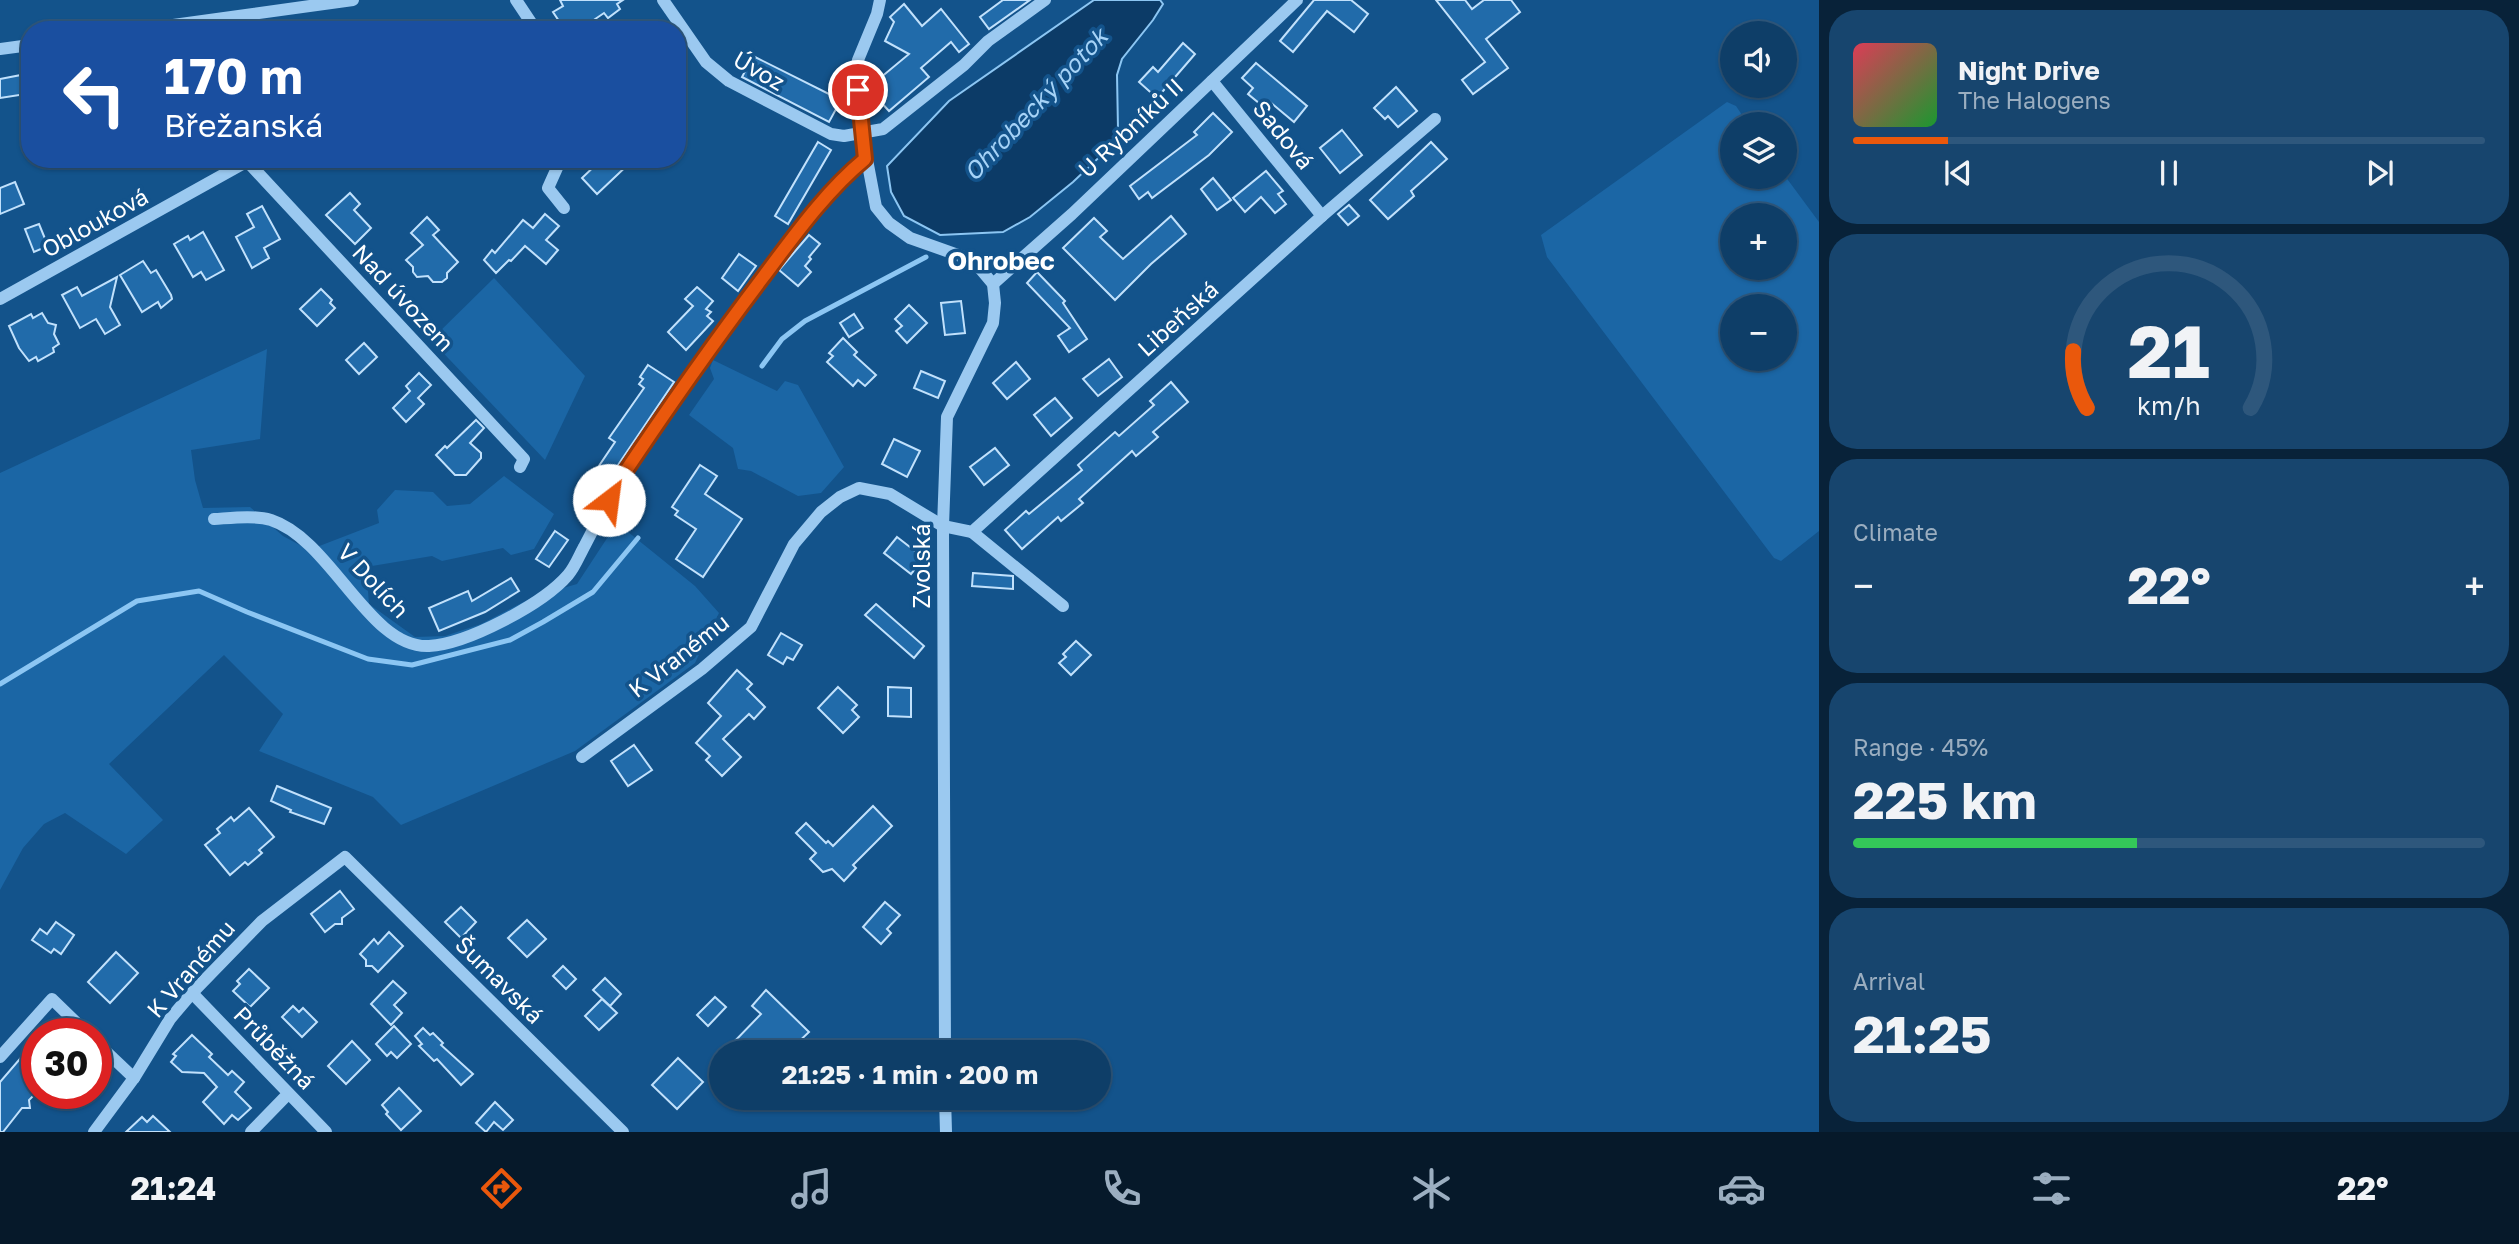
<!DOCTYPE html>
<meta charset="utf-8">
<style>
:root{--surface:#0e3e68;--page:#17456e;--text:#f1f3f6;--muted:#9baec0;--line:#2e577c;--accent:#ea580c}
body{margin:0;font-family:"Golos Text",sans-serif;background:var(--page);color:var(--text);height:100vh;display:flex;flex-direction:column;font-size:26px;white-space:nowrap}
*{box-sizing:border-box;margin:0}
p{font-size:23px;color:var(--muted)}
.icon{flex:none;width:38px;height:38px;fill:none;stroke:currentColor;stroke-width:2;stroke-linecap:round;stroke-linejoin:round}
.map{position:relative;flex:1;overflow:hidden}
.panel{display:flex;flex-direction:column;gap:10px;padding:10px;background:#082239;width:700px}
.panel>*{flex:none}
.guide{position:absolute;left:21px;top:21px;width:665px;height:147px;border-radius:28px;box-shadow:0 2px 5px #0004,0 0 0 2px var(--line);background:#1a4fa0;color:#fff;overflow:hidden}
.buttons{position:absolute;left:1720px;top:21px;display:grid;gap:14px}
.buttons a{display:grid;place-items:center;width:77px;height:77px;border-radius:50%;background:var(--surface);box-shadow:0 2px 5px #0004,0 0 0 2px var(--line);font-size:35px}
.speed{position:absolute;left:21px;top:1018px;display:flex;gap:14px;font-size:35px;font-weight:700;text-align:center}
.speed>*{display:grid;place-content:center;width:91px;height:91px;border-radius:50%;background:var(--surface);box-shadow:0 2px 5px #0004,0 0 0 2px var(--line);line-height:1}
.speed .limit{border:10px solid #d22;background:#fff;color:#111}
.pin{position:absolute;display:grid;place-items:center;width:60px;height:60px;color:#fff;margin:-30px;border:4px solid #fff;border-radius:50%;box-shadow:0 2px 7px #0007}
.me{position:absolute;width:77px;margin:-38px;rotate:30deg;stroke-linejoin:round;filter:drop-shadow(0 0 5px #0008)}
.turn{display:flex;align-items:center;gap:24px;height:147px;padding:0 28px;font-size:32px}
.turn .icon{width:91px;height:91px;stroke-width:2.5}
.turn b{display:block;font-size:49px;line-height:60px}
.big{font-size:52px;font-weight:700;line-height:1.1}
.panel .tile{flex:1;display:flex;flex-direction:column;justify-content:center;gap:10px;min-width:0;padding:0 24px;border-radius:28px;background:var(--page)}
.panel .dial{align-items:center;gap:0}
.dial svg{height:182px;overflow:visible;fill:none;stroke:var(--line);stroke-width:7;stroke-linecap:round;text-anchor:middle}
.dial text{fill:var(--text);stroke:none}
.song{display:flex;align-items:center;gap:21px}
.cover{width:84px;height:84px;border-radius:10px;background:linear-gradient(135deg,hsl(350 70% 55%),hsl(130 70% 35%))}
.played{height:7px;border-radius:4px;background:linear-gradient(90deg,var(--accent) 15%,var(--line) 15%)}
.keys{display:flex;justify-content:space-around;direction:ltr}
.heat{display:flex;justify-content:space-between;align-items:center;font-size:38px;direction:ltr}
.charge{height:10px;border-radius:5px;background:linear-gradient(90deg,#34c759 45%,var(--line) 0)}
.trip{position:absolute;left:709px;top:1040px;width:402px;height:70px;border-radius:35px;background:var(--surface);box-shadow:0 2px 5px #0004,0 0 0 2px var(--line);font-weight:700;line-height:70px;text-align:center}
.menu{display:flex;height:112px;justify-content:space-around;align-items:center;background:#06192a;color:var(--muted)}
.menu .icon{width:49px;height:49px}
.menu .selected{color:var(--accent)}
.menu b{font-size:32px;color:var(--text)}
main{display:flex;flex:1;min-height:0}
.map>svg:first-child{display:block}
.green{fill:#1b66a5;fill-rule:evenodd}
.water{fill:#0c3b67;stroke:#8cc6f3;stroke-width:2}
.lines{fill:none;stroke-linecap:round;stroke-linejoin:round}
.stream{stroke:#8cc6f3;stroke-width:5}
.building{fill:#216baa;stroke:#c1e1fc;stroke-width:2}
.minor{stroke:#9bc9f0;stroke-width:12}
.route-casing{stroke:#983908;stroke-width:18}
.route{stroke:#ea580c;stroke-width:12}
.labels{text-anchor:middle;stroke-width:7;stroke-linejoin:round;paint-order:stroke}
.street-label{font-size:23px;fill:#fff;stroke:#13538b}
.water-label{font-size:24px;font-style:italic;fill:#a6d3f7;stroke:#13538b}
.quarter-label{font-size:26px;font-weight:bold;fill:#fff;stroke:#13538b}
</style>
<main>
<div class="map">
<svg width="1819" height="1132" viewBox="0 0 1819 1132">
<rect width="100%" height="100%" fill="#13538b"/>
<!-- green -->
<g class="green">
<path d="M1727,102L1736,106L1748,124H1732V177L1785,176L1819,222V531L1781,561L1774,558L1547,257L1541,235ZM1732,215H1785V268H1732ZM1732,306H1785V359H1732Z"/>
<polygon points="494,278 585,376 545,460 431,340"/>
<polygon points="267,349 260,439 191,450 195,480 203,508 250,507 283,536 309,550 379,523 377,510 395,490 433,492 447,506 470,504 504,476 554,514 534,549 511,555 503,548 442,561 432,556 366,567 369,604 415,637 445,636 481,624 535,596 577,584 617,523 695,586 719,613 695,663 575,751 401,825 373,797 259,751 283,714 224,655 109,764 163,820 126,854 65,813 44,824 23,848 0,890 0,473"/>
<polygon points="713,360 777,391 785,381 798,385 844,467 821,493 798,496 751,471 738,469 733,448 689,415 714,379 710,368"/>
</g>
<!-- water -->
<polygon class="water" points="1094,0 1160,0 1163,4 1153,20 1122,59 1117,75 1118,129 1109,148 1073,182 1030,217 1003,232 940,235 904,216 891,192 887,166 949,101"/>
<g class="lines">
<!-- stream -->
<g class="stream">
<polyline points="762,366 782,339 805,321 926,257"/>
<polyline points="0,684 137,601 199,591 247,612 368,659 412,665 510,640 543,622 593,592 638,538"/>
</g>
</g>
<!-- building -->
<g class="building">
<polygon points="560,0 623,0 617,4 620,9 608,18 604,13 579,30 565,30 553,12 563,6"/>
<polygon points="1003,0 1030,0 989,29 980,17"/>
<polygon points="1314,0 1351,0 1368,14 1354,32 1327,11 1293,52 1280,41"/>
<polygon points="1436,0 1465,0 1472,9 1484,0 1511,0 1520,12 1486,39 1508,68 1473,94 1462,80 1485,62"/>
<polygon points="904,4 922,26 941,9 969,44 959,52 951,42 921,68 929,77 889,111 868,88 909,54 885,41 894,22 890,17"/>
<polygon points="1183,43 1195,54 1157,98 1139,82 1153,67 1158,72"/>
<polygon points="753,56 841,100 829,122 742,77"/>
<polygon points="1256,63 1307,106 1294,122 1270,102 1265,108 1248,94 1253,88 1242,78"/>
<polygon points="21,75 26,94 0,98 0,79"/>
<polygon points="1396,87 1417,111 1398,127 1388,116 1385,119 1374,108"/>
<polygon points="1213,113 1232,132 1209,155 1152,198 1148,192 1139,199 1130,186 1197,135 1194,132"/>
<polygon points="1342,130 1362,155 1340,173 1320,148"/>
<polygon points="818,142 831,150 788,224 775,216"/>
<polygon points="1431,142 1447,159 1411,191 1414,196 1388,219 1370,200"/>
<polygon points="602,159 634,159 597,194 582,178"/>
<polygon points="1266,171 1283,191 1278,194 1286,204 1275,213 1261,197 1245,212 1233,198"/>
<polygon points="1213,178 1231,200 1217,210 1201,189"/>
<polygon points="15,182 24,204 0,214 0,188"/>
<polygon points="350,193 360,204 354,210 371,228 355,244 326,215"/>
<polygon points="1349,205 1359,216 1348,225 1338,214"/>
<polygon points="262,206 280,239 264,248 269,258 252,268 236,237 254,227 247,214"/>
<polygon points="545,214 559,226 546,240 558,250 546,264 525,246 511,261 509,260 496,273 484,260 492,250 495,253 523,220 533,228"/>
<polygon points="1171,216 1186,234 1151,264 1115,300 1063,248 1094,218 1107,231 1100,237 1123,259"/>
<polygon points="427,217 439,230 433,235 458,262 447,273 447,278 442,282 433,282 428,276 417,277 413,272 413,267 406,260 423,245 411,233"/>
<polygon points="39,224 48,246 34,252 25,229"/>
<polygon points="203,232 224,270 206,280 201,272 193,277 174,244 188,236 190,240"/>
<polygon points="809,235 820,244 809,257 811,259 805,266 811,272 798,286 779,270"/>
<polygon points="739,254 756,266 738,291 722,278"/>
<polygon points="143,261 151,273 156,270 171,295 172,299 161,308 158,302 142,312 120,275"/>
<polygon points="1037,272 1065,301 1063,303 1087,339 1069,352 1058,336 1070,328 1027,283"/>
<polygon points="117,277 110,307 120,325 105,334 96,319 80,328 62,295 77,287 82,296"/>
<polygon points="697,287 713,301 706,309 711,312 707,316 713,321 686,350 668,332 693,306 685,299"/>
<polygon points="321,289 332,300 330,303 335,308 317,326 300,309"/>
<polygon points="961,301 965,333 945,335 941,303"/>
<polygon points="909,305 927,323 907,343 896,331 902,326 895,319"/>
<polygon points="42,313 48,323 56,325 54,334 59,344 53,348 54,352 38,361 36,357 29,361 19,348 9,326 31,314 33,318"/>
<polygon points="854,314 863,328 849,337 840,323"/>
<polygon points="843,338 857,352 854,355 876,375 865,386 858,380 853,386 827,362 833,356 829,353"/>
<polygon points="364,343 377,357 359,374 346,360"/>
<polygon points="1109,359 1122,377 1098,396 1083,379"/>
<polygon points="1016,362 1030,379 1007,399 993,383"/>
<polygon points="648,365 674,382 589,508 576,500 615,442 609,438 644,388 639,384 643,379 640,377"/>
<polygon points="921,371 945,381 938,398 914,388"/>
<polygon points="419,373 431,385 418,398 424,404 406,422 393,408 410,391 406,386"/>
<polygon points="1171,382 1188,402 1153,432 1158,437 1136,456 1132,451 1079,499 1083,503 1061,521 1058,517 1022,549 1005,530 1026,511 1029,514 1082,470 1078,465 1115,432 1119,436 1154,405 1150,401"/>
<polygon points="1055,398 1072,418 1051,436 1034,415"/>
<polygon points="476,420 484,428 470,443 481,453 481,458 466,475 455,475 436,455 445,446 447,448"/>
<polygon points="894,439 920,451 907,477 882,464"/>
<polygon points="995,448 1009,465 984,485 970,467"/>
<polygon points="700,465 717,476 705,494 742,519 703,577 676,559 696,529 675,515 678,511 672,507"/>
<polygon points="555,531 568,540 549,567 536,559"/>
<polygon points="897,537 924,558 911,574 884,553"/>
<polygon points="973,573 1013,576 1013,589 972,586"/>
<polygon points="511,578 519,591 485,612 439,631 429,608 468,591 472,601"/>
<polygon points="876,604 924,646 914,658 865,615"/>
<polygon points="781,633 802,645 793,660 787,657 783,664 768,655"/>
<polygon points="1076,641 1091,655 1071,675 1059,663 1066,657 1063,654"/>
<polygon points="737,670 752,684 747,689 765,707 754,719 749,714 723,739 741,757 722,776 706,760 710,756 696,743 721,716 708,703"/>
<polygon points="838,687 857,705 852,710 859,717 843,733 818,708"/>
<polygon points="888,687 911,688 911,717 888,716"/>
<polygon points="634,745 652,770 628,786 611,761"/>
<polygon points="277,786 331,808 324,824 290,812 291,810 271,801"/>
<polygon points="873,806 892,826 853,865 856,868 844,881 832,869 823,872 810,859 816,853 796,833 806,823 826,843 828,841 833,846"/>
<polygon points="249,808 274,837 259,850 262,853 248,865 245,862 230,875 205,845 220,833 217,829 231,817 234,821"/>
<polygon points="340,891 354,909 342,918 342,924 335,924 325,932 311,914"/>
<polygon points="885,902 900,915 887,929 891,933 881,944 863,927"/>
<polygon points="461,907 476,922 461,938 445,922"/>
<polygon points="527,920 546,939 527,957 508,938"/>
<polygon points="56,922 74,935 61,954 54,949 51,953 32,940 40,929 47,934"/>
<polygon points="389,932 403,946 378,972 372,966 366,966 366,960 360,954 374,939 378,944"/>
<polygon points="116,952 138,973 110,1003 88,982"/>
<polygon points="563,966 576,979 566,989 553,976"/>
<polygon points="249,969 269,988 250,1007 233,991 240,984 237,981"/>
<polygon points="605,978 621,994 610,1006 593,990"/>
<polygon points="393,981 406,993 394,1005 402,1013 391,1025 371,1004"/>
<polygon points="766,990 809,1032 790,1050 779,1040 768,1052 738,1052 731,1045 761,1014 752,1006"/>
<polygon points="715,997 726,1007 708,1026 697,1015"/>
<polygon points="602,999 617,1013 599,1030 585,1016"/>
<polygon points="293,1006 299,1012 303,1008 317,1022 302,1037 282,1017"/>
<polygon points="394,1026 411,1044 397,1058 391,1052 387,1056 376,1044"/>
<polygon points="423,1028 430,1035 433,1033 443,1043 441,1045 473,1074 461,1085 437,1059 434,1061 419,1046 422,1044 415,1036"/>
<polygon points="192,1035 212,1054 209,1057 228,1075 232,1071 244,1082 235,1092 251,1108 238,1120 232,1115 224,1124 203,1102 217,1087 204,1073 182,1072 171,1062 176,1056 173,1054"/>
<polygon points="37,1039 37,1092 29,1100 30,1108 22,1108 3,1132 0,1132 0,1082"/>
<polygon points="352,1041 370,1060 346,1084 328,1066"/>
<polygon points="678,1058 703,1082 677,1109 652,1085"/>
<polygon points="399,1088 421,1111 401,1130 386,1114 388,1112 382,1105"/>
<polygon points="495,1102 513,1120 503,1130 494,1122 486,1132 476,1123"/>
<polygon points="153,1116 170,1132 126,1132 142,1117 147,1122"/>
</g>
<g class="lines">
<!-- minor -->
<g class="minor">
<polyline points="516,0 536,30"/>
<polyline points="663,0 706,62 729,81 831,134 844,136 883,129 964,65 988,41 1045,0"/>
<polyline points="880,0 877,14 858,60 862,133 876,207 889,223 910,238 969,259 977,265 993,284 995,303 993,323 947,417 943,526 945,1052"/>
<polyline points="137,30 353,0"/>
<polyline points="0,49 30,45"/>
<polyline points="1212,81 1322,216"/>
<polyline points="245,159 524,459 520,467"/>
<polyline points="561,159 548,188 564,208"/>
<polyline points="993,284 1072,214 1297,0"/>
<polyline points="0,299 246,162"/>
<path d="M214,519C231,518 254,515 271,520C332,540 369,649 429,646C467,644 543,604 568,575C575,567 579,556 584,547C596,524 608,500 622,477C664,408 713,343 762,279C793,237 825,192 865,159"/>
<polyline points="972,532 1063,606"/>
<polyline points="582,757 702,669 751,627 794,544 821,512 840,497 859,488 890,494 943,526 972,532 1322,216 1435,119"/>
<polyline points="192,993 326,1132"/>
<polyline points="96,1042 134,1078"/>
<polyline points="0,1057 52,999 88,1034"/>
<polyline points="945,1097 946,1132"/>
<polyline points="94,1132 134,1078 170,1019 192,993 262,921 345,857 623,1132"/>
<polyline points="251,1132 288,1094"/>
</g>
</g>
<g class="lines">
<!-- route casing -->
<g class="route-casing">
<path id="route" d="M609,500L621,478C667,409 714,342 764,276C794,236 826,191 865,159L858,90"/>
</g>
<!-- route -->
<use href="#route" class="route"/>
</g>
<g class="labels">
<!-- street labels -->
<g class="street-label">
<text transform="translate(759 71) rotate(30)" y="8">Úvoz</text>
<text transform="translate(1131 128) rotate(-43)" y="8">U Rybníků II</text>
<text transform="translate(1283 135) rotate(51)" y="8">Sadová</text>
<text transform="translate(95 223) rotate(-29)" y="8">Oblouková</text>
<text transform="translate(403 298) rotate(47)" y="8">Nad úvozem</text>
<text transform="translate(1178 319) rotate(-42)" y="8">Libeňská</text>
<text transform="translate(922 566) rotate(-90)" y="8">Zvolská</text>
<text transform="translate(373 581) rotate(47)" y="8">V Dolích</text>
<text transform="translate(679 656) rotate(-38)" y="8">K Vranému</text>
<text transform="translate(191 969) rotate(-49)" y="8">K Vranému</text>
<text transform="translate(499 980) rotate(45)" y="8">Šumavská</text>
<text transform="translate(274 1048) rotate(46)" y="8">Průběžná</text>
</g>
<!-- water labels -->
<g class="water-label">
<text transform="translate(1036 105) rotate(-47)" y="8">Ohrobecký potok</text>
</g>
<!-- quarter labels -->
<g class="quarter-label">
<text x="1001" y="270">Ohrobec</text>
</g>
</g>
</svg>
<div class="buttons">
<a><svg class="icon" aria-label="sound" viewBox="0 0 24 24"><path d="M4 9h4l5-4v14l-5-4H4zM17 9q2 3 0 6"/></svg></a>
<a><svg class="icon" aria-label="layers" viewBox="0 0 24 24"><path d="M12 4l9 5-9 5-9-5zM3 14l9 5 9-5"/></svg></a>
<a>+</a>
<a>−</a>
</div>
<div class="speed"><div class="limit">30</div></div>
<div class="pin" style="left:858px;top:90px;background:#d93025"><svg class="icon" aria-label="arrive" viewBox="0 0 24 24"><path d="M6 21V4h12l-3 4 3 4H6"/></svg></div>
<svg class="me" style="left:609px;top:500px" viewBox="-20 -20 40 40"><circle r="19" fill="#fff"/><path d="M0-13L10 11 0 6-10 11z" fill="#ea580c"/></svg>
<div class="trip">21:25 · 1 min · 200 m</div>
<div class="guide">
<div class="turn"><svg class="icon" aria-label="left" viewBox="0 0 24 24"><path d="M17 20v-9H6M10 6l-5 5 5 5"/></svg><div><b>170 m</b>Břežanská</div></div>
</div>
</div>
<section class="panel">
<div class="tile">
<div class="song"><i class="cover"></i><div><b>Night Drive</b><p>The Halogens</p></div></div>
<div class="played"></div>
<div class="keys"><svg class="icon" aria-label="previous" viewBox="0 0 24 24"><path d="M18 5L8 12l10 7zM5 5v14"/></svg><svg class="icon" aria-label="pause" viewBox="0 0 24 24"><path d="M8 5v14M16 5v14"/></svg><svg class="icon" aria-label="next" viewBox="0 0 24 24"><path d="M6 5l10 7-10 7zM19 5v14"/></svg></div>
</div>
<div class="tile dial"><svg viewBox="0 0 100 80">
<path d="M14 69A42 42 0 1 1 86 69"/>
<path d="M14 69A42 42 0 0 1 8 44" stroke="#ea580c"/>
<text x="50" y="56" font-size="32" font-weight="700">21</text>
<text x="50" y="72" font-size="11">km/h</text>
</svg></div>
<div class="tile"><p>Climate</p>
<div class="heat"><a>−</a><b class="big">22°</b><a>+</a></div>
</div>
<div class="tile"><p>Range · 45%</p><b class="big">225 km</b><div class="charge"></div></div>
<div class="tile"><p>Arrival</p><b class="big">21:25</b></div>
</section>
</main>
<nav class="menu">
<b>21:24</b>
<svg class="icon selected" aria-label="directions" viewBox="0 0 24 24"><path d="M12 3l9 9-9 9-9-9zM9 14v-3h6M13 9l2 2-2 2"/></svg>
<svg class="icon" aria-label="music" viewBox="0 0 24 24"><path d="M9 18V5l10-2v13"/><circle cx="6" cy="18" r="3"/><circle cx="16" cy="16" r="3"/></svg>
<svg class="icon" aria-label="phone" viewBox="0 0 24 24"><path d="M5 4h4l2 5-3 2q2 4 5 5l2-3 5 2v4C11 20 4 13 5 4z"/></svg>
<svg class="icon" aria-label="climate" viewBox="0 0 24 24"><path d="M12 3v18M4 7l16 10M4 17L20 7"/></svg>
<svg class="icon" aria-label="car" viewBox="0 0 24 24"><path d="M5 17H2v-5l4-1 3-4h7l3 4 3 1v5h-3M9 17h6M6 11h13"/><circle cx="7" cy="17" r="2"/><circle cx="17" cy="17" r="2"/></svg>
<svg class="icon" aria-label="filters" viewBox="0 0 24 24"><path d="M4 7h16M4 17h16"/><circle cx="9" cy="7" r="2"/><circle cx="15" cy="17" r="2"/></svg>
<b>22°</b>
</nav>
